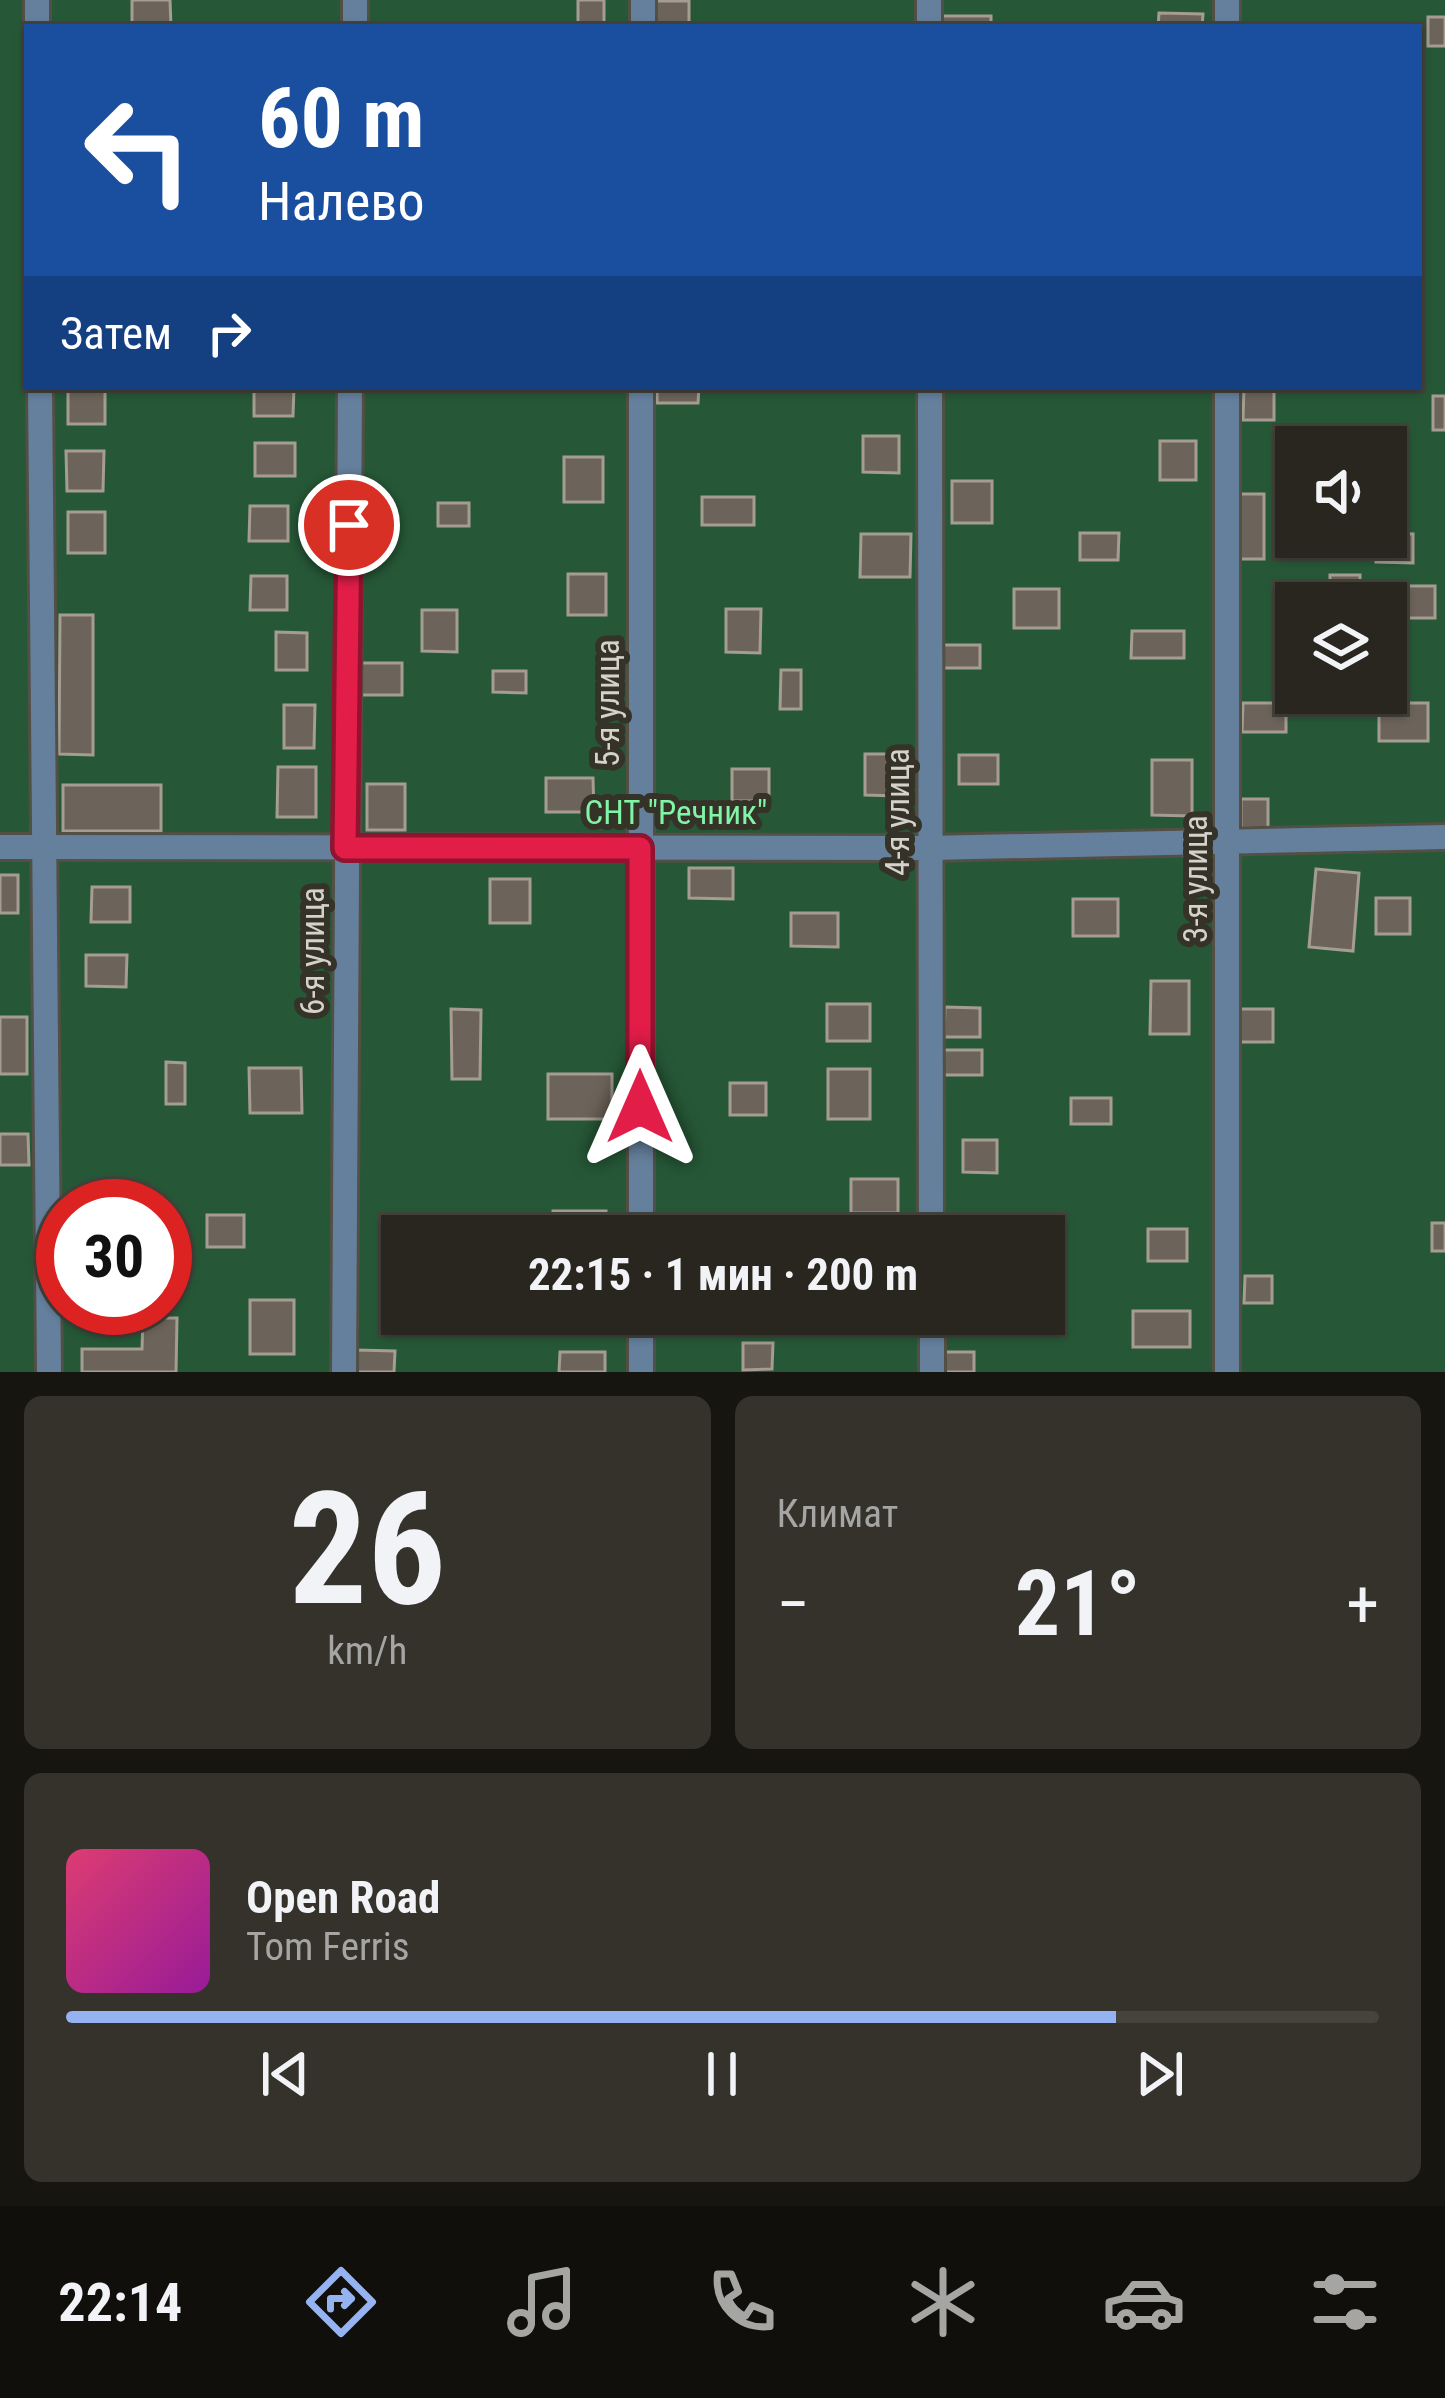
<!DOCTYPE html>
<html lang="ru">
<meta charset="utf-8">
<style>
:root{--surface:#28261e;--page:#34322b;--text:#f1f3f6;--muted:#a5a5a4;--line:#44433c;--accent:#95b2f1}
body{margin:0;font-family:"Roboto Condensed",sans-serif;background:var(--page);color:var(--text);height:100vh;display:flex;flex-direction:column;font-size:45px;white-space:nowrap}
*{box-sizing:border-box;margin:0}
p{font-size:39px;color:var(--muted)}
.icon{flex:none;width:66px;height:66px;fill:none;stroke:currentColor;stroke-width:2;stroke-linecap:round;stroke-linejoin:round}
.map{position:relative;height:1372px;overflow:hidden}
.details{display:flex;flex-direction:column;gap:24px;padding:24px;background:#161510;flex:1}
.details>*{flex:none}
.guide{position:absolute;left:24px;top:24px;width:1398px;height:366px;border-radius:0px;box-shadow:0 3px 9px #0004,0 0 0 3px var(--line);background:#1a4fa0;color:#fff;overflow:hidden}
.tools{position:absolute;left:1275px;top:426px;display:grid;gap:24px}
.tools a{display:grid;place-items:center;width:132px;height:132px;border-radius:0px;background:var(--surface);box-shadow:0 3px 9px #0004,0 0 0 3px var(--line);font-size:60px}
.speed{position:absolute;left:36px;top:1179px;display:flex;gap:24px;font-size:60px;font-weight:700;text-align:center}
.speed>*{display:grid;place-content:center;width:156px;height:156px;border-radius:50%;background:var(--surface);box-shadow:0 3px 9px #0004,0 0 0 3px var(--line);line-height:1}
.speed .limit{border:18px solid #d22;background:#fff;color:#111}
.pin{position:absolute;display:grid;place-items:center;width:102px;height:102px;color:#fff;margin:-51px;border:6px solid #fff;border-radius:50%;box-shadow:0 3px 12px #0007}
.me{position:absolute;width:132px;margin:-66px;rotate:0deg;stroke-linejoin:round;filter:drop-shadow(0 0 9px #0008)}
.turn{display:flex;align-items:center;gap:42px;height:252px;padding:0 36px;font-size:54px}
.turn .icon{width:156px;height:156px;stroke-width:2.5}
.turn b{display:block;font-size:84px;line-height:102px}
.then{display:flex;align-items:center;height:114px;padding:0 36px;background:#0003;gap:24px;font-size:45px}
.big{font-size:90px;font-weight:700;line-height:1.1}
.details .widget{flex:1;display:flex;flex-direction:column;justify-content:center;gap:18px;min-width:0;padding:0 42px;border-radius:18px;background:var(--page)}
.details .dial{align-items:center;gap:0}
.dial b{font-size:156px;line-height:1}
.song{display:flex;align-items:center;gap:36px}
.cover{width:144px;height:144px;border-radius:18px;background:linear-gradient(135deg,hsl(340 70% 55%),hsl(300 70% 35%))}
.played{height:12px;border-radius:6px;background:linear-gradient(90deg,var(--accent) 80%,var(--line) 80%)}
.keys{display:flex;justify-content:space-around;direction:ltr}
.heat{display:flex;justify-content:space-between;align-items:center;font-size:66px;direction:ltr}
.details .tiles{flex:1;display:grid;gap:24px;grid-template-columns:1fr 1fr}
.widget:last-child{grid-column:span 2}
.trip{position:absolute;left:381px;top:1215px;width:684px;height:120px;border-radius:0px;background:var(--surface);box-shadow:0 3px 9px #0004,0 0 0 3px var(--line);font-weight:700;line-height:120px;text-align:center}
.tab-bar{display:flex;height:192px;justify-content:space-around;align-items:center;background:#100f0c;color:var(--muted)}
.tab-bar .icon{width:84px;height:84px}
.tab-bar .selected{color:var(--accent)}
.tab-bar b{font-size:54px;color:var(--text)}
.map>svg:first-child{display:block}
.green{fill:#265837;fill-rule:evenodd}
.building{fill:#6c635a;stroke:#a59c92;stroke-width:3}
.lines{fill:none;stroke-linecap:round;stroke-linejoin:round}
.minor-casing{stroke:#524f45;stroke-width:30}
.minor{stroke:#65809d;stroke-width:24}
.route-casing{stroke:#92132f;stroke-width:30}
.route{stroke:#e11d48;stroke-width:21}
.labels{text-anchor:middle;stroke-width:12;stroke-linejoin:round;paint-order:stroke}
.street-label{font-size:33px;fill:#d4d2cb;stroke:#353228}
.park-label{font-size:33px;fill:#81f5a7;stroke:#353228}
</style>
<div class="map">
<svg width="1445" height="1372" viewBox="0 0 1445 1372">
<rect width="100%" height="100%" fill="#353228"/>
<!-- green -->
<path class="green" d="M0,0H1445V1372H0ZM27,27H1419V387H27ZM1296,447H1386V537H1296ZM1296,603H1386V693H1296ZM63,1206H165V1308H63ZM402,1236H1044V1314H402Z"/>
<!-- building -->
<g class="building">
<polygon points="132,0 170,0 171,27 132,27"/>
<rect x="578" y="0" width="26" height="24"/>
<rect x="651" y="1" width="38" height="26"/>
<polygon points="1159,13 1203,14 1202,27 1158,27"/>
<rect x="942" y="16" width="49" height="11"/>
<rect x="1428" y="17" width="17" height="29"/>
<rect x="68" y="387" width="37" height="37"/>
<polygon points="254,387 294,387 293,416 254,416"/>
<polygon points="657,387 699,387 698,403 657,403"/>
<polygon points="1244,387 1274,387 1274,420 1243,420"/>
<rect x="1433" y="396" width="12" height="34"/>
<polygon points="863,436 899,436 899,473 863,472"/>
<rect x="1160" y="441" width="36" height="39"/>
<rect x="255" y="443" width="40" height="33"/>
<polygon points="66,451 104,451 103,491 67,491"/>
<rect x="564" y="457" width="39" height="45"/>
<rect x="952" y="481" width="40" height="42"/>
<rect x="1235" y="494" width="29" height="65"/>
<rect x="702" y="497" width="52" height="28"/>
<rect x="438" y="503" width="31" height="23"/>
<polygon points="250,506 288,506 288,541 249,541"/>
<rect x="68" y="512" width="37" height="41"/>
<polygon points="1080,533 1119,533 1118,560 1080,560"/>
<polygon points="1386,533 1413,534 1413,563 1376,562 1376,537 1386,537"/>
<polygon points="861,534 911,534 910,577 860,577"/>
<rect x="568" y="574" width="38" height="41"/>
<rect x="1330" y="575" width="30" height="28"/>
<polygon points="251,576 287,576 287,610 250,610"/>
<polygon points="1385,586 1435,586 1435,618 1386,618"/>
<rect x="1014" y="589" width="45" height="39"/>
<polygon points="726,609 761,609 760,653 726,652"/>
<polygon points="422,610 457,610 457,652 422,651"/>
<polygon points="60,615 93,615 93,755 59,754"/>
<polygon points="1132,631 1184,631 1184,658 1131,658"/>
<polygon points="276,632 307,633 307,670 276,670"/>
<rect x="943" y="645" width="37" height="23"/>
<rect x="361" y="663" width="41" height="32"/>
<polygon points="781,670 801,670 801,709 780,709"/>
<polygon points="493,671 526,671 526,693 493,692"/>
<polygon points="1243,703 1286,703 1286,732 1242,732"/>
<rect x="1379" y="703" width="49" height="38"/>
<polygon points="284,705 315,705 314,748 284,748"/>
<polygon points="865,754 899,754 899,796 865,795"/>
<rect x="959" y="755" width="39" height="29"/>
<polygon points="1152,760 1192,760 1192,816 1152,815"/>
<polygon points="278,767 316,767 316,817 277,817"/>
<rect x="732" y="769" width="37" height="32"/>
<polygon points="546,778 593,778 594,812 546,812"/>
<rect x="367" y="784" width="38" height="46"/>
<rect x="63" y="785" width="98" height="46"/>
<rect x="1241" y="799" width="27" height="29"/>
<polygon points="689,868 733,868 733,899 689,898"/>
<polygon points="1316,869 1359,873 1353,951 1309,947"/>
<rect x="0" y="875" width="18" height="38"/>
<rect x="490" y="879" width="40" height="44"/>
<polygon points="92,887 130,887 130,922 91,922"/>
<rect x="1376" y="898" width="34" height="36"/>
<rect x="1073" y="899" width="45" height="37"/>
<polygon points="791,913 838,913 838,947 791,946"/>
<polygon points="86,955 127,955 126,987 86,986"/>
<polygon points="1151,981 1189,981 1189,1034 1150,1034"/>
<rect x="827" y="1004" width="43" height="37"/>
<polygon points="945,1007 980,1008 980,1037 944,1037"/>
<polygon points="451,1009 481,1010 480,1079 452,1079"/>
<rect x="1236" y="1009" width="37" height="33"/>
<rect x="0" y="1017" width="27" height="57"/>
<rect x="939" y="1050" width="43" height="25"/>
<polygon points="166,1062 185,1063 185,1104 166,1104"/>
<polygon points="249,1068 301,1068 302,1113 250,1113"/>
<rect x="828" y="1069" width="42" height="50"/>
<rect x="548" y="1074" width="64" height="45"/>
<rect x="730" y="1083" width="36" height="32"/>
<rect x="1071" y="1098" width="40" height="26"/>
<polygon points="0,1134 28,1134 29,1165 0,1165"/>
<polygon points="963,1140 997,1140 997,1173 963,1172"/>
<rect x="851" y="1179" width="47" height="34"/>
<rect x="553" y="1211" width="53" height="25"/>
<rect x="207" y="1215" width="37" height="32"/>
<polygon points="950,1218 993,1219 993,1236 950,1236"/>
<rect x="1432" y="1223" width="13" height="28"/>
<rect x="725" y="1226" width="43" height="10"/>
<rect x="1148" y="1229" width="39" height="32"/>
<polygon points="1245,1276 1272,1276 1272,1303 1244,1303"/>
<rect x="250" y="1300" width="44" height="54"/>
<rect x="1133" y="1311" width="57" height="36"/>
<polygon points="143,1318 177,1318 176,1372 82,1372 82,1349 142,1349"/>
<polygon points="743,1343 773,1343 772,1369 743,1370"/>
<polygon points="356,1350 395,1351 394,1372 356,1372"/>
<polygon points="560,1352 605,1352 605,1372 559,1372"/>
<rect x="944" y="1352" width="30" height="20"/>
</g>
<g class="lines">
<!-- minor casing -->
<g class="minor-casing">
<g id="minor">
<polyline points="37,0 37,27"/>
<polyline points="929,0 929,27"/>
<polyline points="1227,0 1227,27"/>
<polyline points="355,27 355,0"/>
<polyline points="643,27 643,0"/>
<polyline points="40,387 49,1372"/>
<polyline points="930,387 931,1236"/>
<polyline points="0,847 930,848 1445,837"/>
<polyline points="641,1236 641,387"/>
<polyline points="641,1314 641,1372"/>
<polyline points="932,1314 932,1372"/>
<polyline points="344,1372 350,387"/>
<polyline points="1227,1372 1227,387"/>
</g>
</g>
<!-- minor -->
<use href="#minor" class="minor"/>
</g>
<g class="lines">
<!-- route casing -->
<g class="route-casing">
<polyline id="route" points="349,525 345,848 640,848 640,1107"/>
</g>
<!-- route -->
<use href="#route" class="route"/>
</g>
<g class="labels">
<!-- street labels -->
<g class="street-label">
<text transform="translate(607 703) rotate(-90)" y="12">5-я улица</text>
<text transform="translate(897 812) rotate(-90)" y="12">4-я улица</text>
<text transform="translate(1195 879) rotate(-90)" y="12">3-я улица</text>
<text transform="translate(312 951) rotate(-90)" y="12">6-я улица</text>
</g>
<!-- park labels -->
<g class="park-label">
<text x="676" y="824">СНТ "Речник"</text>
</g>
</g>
</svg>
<div class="tools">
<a><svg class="icon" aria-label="sound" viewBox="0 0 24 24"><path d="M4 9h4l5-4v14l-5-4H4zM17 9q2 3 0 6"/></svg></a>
<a><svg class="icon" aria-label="layers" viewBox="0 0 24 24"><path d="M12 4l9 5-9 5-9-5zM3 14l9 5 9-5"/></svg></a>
</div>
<div class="speed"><div class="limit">30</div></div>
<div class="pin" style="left:349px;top:525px;background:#d93025"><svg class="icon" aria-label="arrive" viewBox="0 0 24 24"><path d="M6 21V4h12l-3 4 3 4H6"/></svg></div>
<svg class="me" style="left:640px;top:1107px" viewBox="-20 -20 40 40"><path d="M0-17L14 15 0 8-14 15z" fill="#e11d48" stroke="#fff" stroke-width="4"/></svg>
<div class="trip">22:15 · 1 мин · 200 m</div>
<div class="guide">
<div class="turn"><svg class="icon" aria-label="left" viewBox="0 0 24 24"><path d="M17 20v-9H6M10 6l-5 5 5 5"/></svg><div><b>60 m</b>Налево</div></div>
<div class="then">Затем<svg class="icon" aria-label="right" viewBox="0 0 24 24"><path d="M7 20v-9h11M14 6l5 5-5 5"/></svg></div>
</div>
</div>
<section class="details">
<div class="tiles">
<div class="widget dial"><b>26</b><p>km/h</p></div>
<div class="widget"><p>Климат</p>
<div class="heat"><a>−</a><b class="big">21°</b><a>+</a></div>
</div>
<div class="widget">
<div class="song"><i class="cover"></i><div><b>Open Road</b><p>Tom Ferris</p></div></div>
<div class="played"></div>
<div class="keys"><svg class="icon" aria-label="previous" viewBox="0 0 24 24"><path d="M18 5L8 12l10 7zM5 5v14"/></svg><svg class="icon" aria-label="pause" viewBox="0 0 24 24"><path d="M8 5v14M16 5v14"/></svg><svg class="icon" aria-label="next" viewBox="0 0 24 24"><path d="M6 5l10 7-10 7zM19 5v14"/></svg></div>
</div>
</div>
</section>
<nav class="tab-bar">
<b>22:14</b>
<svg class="icon selected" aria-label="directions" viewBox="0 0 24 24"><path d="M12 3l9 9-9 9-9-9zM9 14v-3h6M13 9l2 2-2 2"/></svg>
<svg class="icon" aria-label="music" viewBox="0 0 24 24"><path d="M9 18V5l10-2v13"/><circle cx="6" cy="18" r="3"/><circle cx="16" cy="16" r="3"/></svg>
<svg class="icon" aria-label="phone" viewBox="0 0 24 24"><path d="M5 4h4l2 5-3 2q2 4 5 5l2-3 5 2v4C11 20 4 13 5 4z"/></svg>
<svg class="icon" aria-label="climate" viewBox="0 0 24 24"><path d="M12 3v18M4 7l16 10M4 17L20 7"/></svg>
<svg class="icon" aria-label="car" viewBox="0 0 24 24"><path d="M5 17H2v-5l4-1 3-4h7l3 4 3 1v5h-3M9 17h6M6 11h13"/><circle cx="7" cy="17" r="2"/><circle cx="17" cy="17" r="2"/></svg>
<svg class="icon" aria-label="filters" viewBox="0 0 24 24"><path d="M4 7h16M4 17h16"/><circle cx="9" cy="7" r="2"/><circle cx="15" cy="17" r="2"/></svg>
</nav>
